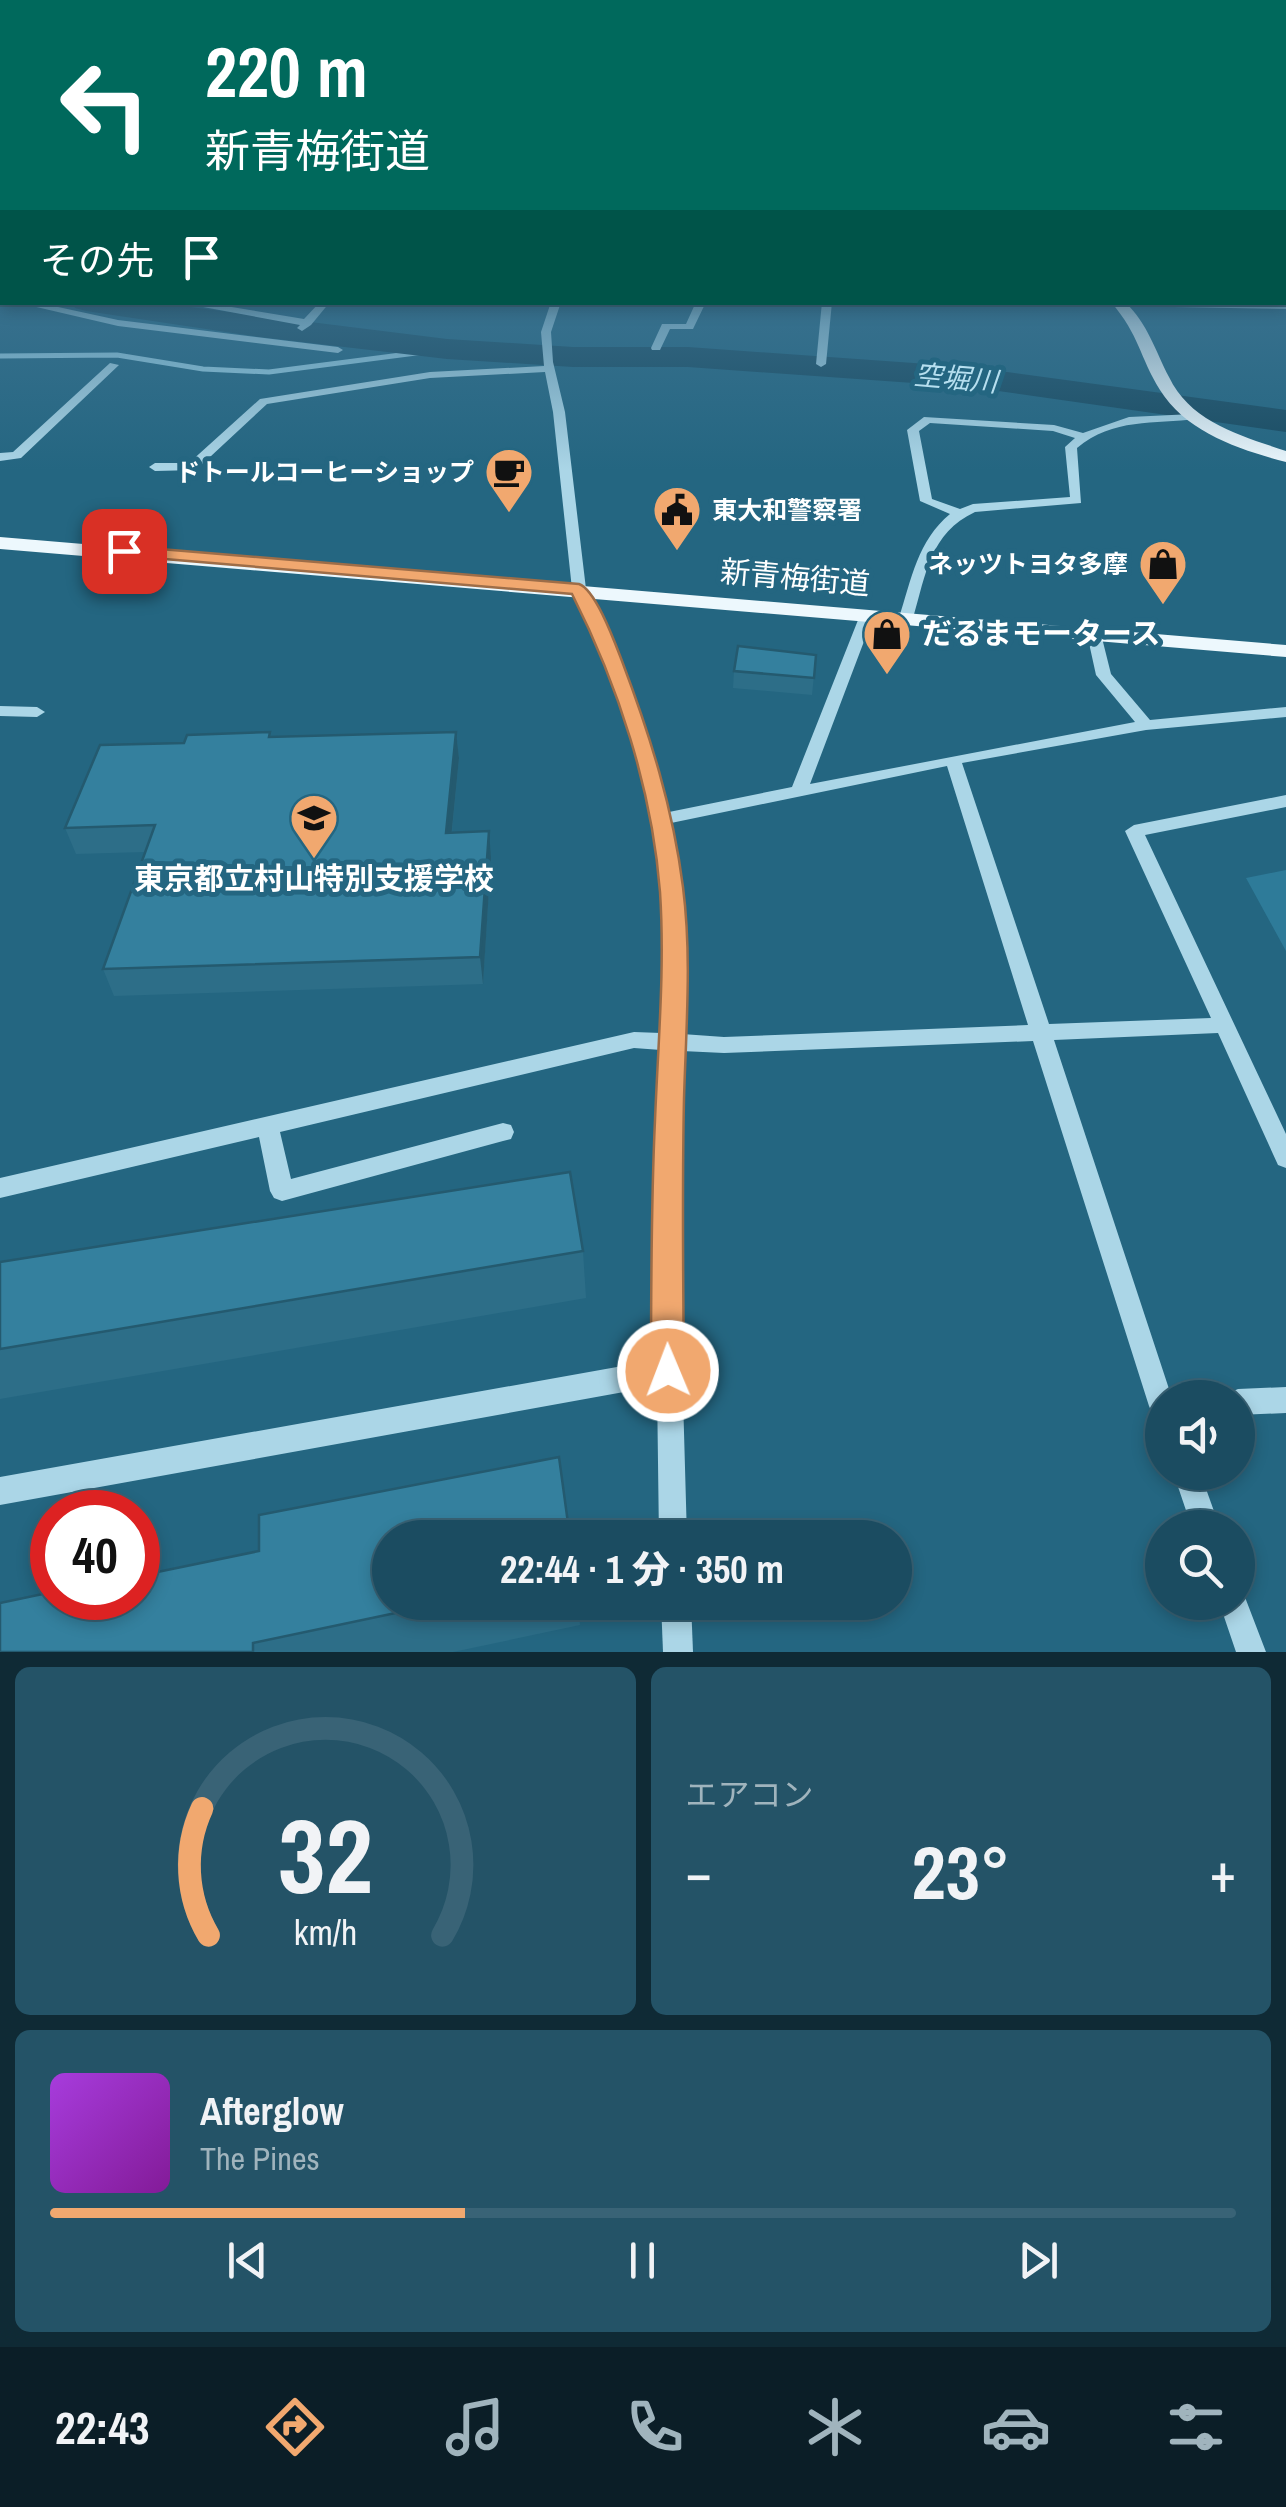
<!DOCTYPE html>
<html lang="ja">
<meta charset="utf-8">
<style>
:root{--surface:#1b4c61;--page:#245367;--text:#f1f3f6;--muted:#a0b4bd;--line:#396376;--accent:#f1a86f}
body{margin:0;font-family:"Archivo Narrow","Noto Sans JP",sans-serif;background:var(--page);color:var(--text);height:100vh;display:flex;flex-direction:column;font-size:38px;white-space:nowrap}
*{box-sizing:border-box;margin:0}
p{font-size:32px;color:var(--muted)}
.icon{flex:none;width:55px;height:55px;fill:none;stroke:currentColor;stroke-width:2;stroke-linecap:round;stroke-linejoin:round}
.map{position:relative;height:1652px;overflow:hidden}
.drawer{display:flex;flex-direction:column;gap:15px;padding:15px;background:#0f2a35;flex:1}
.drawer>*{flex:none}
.guide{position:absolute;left:0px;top:0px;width:1288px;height:305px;box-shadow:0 5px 15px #0003,0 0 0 2px var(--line);background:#00695c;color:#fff;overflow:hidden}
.controls{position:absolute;left:1145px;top:1380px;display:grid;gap:20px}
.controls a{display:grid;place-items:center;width:110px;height:110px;border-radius:50%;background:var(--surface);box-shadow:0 5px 15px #0003,0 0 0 2px var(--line);font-size:50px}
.speed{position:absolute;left:30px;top:1490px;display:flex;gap:20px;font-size:50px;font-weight:700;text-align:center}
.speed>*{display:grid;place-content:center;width:130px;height:130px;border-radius:50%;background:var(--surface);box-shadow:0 5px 15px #0003,0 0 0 2px var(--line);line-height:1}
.speed .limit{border:15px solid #d22;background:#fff;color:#111}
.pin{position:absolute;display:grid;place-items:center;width:85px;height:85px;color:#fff;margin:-42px;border-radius:20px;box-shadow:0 5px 15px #0006}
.me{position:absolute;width:110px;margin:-55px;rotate:359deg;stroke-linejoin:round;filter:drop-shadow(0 0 8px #0008)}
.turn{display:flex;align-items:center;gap:35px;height:210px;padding:0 40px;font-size:45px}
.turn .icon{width:130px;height:130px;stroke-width:2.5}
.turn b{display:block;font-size:70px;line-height:85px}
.then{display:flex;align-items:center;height:95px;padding:0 40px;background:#0003;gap:20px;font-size:38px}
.big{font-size:75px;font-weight:800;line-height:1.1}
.drawer .card{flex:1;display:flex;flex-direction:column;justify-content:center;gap:15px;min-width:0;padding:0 35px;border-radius:15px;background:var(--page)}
.drawer .dial{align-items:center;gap:0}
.dial svg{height:260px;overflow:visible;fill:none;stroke:var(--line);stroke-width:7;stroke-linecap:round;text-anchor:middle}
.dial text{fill:var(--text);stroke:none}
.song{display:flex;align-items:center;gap:30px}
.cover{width:120px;height:120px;border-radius:15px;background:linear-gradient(135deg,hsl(280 70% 55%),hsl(290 70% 35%))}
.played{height:10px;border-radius:5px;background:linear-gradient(90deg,var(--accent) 35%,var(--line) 35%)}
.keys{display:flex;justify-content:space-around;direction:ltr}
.heat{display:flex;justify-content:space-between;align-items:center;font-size:55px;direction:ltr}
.drawer .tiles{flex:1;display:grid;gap:15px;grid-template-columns:1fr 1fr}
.card:last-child{grid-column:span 2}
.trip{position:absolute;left:372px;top:1520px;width:540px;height:100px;border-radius:50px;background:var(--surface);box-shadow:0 5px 15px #0003,0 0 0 2px var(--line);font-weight:800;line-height:100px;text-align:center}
.tabs{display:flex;height:160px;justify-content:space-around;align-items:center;background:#0b1e27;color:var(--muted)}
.tabs .icon{width:70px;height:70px}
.tabs .current{color:var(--accent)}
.tabs b{font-size:45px;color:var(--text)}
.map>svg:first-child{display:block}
.green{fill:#2e7b99}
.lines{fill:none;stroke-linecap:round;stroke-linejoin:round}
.stream{stroke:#9fd4e8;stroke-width:5}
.river{fill:#194b61;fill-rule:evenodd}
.minor{fill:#abd6e7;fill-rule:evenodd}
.major{fill:#edf8fd;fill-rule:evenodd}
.wall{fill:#2d6e88}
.shaded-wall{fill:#245a6f}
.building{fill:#34809e;stroke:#245a6f;stroke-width:2.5}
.route{fill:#f1a86f;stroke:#9d6d48;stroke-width:2.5}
.labels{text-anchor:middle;stroke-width:10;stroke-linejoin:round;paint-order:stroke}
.far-poi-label{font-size:25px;font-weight:bold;fill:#fff;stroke:#246681;text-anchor:end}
.far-water-label{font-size:28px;font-style:italic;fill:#b6dfef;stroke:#246681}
.street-label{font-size:30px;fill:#fff;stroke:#246681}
.poi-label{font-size:30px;font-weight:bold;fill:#fff;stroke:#246681;text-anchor:start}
</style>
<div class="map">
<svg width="1286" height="1652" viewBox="0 0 1286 1652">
<rect width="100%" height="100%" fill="#246681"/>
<!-- green -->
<polygon class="green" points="1286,870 1286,951 1246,878"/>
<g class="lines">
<!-- stream -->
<polyline class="stream" points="0,356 117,355 203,369 269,372 447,349"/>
<!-- river -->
<g class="river">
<polygon points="0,278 2,279 2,297 0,296"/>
<polygon points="71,302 150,302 447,339 573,347 688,347 970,367 1286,410 1286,432 970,387 688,367 573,367 447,359 259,337 86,311 75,308"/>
</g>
<!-- minor -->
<g class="minor">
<rect x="1285" y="244" width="1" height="6"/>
<polygon points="0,263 2,264 2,270 0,269"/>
<rect x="0" y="296" width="2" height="6"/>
<polygon points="15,302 35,302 118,320 338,347 343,350 338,353 118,326"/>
<polygon points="176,302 201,302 304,319 320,302 330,302 311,325 302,331 297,328 300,325"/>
<path d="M551,302H561L551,332L553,362L565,412L586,589L611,639L648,737L669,812L792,787L860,615L867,611L874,615L810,784L1135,722L1096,675L1087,634L1094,630L1101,634L1111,674L1150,720L1286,707V717L1146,730L962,763L1049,1024L1211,1018L1125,831L1134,825L1286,795V807L1145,835L1286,1134V1168L1278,1165L1218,1033L1054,1040L1172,1398H1162V1419L1153,1415L1149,1406L1033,1041L724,1053L682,1051L678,1220L687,1538H659L657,1386L0,1505V1477L656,1360L654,1220L661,1050L634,1048L280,1132L291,1179L503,1123L511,1125L514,1132L511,1139L503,1141L282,1201L274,1198L270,1191L259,1137L0,1198V1178L634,1032L661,1033L663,890L653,819L632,737L597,639L572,589L553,412L545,372L430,378L267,404L196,470L155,471L149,467L155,463H189L260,399L430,372L544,366L541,332ZM947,766L1028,1025L724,1037L682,1034L681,890L671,823Z"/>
<polygon points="696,302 706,302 693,329 670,329 660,350 652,350 651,348 662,324 686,324"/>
<polygon points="822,302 832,302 826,364 821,367 816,364"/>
<polygon points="1114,302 1286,303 1286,309 1118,306"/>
<polygon points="110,363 119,365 21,458 0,461 0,453 13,452"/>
<path d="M1193,414L1197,415V419C1154,424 1113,418 1077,448L1081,503L975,512C930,533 926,574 913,618L906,622L901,621L899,618C911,580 918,540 950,514L920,501L907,430L924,417L1054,425L1083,433L1129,417ZM930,423L1053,431L1075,438L1065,447L1070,497L973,504L960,509L932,499L919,431Z"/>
<polygon points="0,706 37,707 45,712 37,717 0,716"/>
<polygon points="1286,1387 1286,1413 1238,1415 1238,1398 1227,1398 1229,1393 1238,1389"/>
<polygon points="1173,1472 1200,1472 1220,1528 1192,1528"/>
<polygon points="1238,1589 1243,1592 1266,1652 1236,1652 1219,1602 1238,1602"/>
<polygon points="661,1602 691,1602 693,1652 663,1652"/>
</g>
<!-- major -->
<g class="major">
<path d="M1111,302H1125C1148,324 1155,350 1169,377C1191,423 1242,436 1286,451V462C1240,450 1186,432 1160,390C1139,356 1140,336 1111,302Z"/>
<polygon points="0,537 1286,645 1286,657 0,549"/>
</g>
</g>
<!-- wall -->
<g class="wall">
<polygon points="816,655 812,695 733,688 734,671"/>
<polygon points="270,732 271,737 456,732 459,758 452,832 491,858 483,984 114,996 103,969 145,852 76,854 65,828"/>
<polygon points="583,1251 586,1298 0,1399 0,1262"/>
<polygon points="259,1551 390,1602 578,1602 580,1625 453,1652 0,1652"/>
</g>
<!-- shaded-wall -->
<g class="shaded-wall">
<polygon points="456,732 459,758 449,859 446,833"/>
<polygon points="489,831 491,858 483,984 480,957"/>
</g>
<!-- building -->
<g class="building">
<polygon points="738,646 816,655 814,678 734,671"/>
<polygon points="270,732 269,737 456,732 446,833 489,831 480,957 103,969 155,825 65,828 100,745 184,743 187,735"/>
<polygon points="570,1172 583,1251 0,1349 0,1262"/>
<polygon points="559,1457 570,1538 390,1538 390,1602 448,1602 253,1643 253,1652 0,1652 0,1603 52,1592 52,1598 138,1598 138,1576 259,1551 259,1515"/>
</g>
<!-- sky -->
<linearGradient id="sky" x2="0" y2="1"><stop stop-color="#143847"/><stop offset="0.51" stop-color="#3f7492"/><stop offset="1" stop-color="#3f7492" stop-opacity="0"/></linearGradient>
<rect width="1286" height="471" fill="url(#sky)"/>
<!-- route -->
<path class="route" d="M124,546L579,584C596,590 615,643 622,661C650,735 673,808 683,887C692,957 686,1029 684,1099C682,1190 683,1280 684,1371L680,1383L668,1388L656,1383L651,1371C651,1287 651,1204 655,1120C658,1044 665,968 660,892C652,789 618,685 572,594L118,555V548Z"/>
<!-- icons -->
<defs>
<g id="cafe-pin" transform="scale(2.5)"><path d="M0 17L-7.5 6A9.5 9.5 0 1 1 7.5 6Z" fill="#f1a86f" stroke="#246681"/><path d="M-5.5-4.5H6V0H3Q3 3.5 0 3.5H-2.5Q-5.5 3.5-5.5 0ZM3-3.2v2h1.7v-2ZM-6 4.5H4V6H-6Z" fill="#111"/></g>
<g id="civic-pin" transform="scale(2.5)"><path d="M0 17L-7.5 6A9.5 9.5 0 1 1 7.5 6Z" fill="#f1a86f" stroke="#246681"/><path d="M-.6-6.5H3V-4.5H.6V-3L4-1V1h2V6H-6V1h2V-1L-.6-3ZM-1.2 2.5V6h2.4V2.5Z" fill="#111"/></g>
<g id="shop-pin" transform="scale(2.5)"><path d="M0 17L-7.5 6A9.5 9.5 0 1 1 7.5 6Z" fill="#f1a86f" stroke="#246681"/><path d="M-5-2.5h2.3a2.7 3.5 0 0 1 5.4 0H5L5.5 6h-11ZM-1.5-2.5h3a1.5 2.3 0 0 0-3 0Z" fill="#111"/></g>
<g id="school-pin" transform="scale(2.5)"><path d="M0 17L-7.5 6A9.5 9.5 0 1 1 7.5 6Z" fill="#f1a86f" stroke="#246681"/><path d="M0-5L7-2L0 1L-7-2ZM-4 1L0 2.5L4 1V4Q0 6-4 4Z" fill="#111"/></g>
</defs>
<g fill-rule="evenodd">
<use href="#cafe-pin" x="509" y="472"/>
<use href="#civic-pin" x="677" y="510"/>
<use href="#shop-pin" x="1163" y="564"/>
<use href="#shop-pin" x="887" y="634"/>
<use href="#school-pin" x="314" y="818"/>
</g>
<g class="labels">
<!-- far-poi labels -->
<g class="far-poi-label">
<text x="474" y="481">ドトールコーヒーショップ</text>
<text x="712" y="519" text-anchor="start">東大和警察署</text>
<text x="1128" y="573">ネッツトヨタ多摩</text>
</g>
<!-- far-water labels -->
<g class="far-water-label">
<text transform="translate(956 378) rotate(5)" y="10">空堀川</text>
</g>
<!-- street labels -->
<g class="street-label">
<text transform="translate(795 578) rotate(5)" y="10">新青梅街道</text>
</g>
<!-- poi labels -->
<g class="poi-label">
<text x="922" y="644">だるまモータース</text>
<text x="314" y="889" text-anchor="middle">東京都立村山特別支援学校</text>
</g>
</g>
</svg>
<div class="controls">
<a><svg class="icon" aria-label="sound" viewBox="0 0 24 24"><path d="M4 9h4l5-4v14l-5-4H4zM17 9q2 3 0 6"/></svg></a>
<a><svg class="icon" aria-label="search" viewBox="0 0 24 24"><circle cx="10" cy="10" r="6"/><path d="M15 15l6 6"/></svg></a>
</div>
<div class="speed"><div class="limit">40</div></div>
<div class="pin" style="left:124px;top:551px;background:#d93025"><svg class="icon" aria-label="arrive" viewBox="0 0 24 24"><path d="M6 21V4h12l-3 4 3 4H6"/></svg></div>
<svg class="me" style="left:668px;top:1371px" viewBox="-20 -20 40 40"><circle r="17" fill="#f1a86f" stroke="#fff" stroke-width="3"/><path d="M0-11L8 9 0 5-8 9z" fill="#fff"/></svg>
<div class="trip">22:44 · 1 分 · 350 m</div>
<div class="guide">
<div class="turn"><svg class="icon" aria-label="left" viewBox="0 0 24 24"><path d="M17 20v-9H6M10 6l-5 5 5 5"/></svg><div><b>220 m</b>新青梅街道</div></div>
<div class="then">その先<svg class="icon" aria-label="arrive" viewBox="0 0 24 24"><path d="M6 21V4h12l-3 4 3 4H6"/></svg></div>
</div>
</div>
<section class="drawer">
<div class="tiles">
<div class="card dial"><svg viewBox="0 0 100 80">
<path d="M14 69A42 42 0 1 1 86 69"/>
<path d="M14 69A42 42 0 0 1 12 30" stroke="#f1a86f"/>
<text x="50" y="56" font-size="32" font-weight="700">32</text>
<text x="50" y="72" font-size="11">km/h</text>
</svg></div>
<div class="card"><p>エアコン</p>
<div class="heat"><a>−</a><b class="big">23°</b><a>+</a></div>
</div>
<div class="card">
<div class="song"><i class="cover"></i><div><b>Afterglow</b><p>The Pines</p></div></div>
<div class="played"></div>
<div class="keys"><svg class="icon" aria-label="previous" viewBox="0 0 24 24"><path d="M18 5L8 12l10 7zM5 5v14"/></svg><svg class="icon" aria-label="pause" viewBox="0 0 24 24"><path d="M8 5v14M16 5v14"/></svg><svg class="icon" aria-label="next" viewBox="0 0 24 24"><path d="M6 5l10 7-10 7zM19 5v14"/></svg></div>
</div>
</div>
</section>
<nav class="tabs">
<b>22:43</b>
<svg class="icon current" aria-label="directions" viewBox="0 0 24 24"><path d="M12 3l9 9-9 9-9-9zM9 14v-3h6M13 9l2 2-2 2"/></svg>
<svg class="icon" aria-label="music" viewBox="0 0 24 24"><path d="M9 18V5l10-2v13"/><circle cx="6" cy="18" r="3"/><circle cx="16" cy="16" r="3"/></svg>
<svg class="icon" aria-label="phone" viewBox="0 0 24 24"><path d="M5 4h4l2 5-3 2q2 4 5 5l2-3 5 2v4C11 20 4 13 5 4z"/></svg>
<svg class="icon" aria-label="climate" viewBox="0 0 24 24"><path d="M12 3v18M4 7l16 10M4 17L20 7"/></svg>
<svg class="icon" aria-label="car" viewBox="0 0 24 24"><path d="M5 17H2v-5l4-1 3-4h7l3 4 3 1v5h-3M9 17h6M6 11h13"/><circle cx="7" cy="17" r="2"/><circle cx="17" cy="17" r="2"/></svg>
<svg class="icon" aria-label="filters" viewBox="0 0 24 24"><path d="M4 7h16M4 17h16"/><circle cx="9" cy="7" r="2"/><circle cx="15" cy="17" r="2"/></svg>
</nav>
